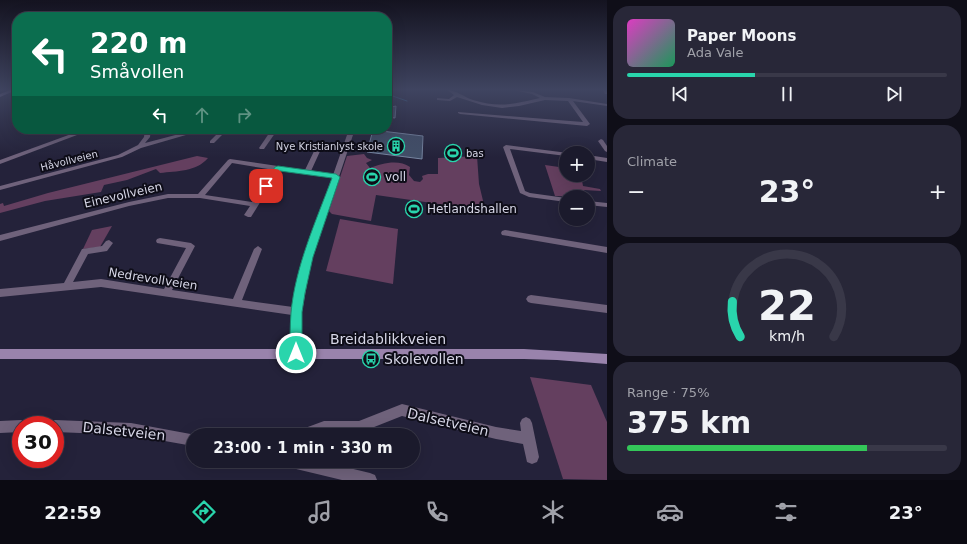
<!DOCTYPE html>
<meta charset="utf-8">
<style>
:root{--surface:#1b1a2c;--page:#282738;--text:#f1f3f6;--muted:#a0a1a9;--line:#393848;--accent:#29d5ac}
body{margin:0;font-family:"DejaVu Sans",sans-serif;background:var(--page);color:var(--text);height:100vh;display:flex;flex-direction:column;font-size:15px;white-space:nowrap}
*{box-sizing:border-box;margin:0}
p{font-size:13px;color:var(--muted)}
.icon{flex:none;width:22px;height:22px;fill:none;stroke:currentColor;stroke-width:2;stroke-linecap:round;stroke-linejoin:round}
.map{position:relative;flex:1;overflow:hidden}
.drawer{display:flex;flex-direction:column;gap:6px;padding:6px;background:#0f0e18;width:360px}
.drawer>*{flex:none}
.banner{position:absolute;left:12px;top:12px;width:380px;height:122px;border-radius:16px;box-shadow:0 4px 16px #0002,0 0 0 1px var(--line);background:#0b6e4f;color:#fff;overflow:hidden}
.tools{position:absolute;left:559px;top:146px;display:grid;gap:8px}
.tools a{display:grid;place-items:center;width:36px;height:36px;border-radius:50%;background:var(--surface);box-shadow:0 4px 16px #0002,0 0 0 1px var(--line);font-size:20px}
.speed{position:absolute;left:12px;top:416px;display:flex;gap:8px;font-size:20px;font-weight:700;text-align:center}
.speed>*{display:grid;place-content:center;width:52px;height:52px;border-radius:50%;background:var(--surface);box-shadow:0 4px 16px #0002,0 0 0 1px var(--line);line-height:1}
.speed .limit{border:6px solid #d22;background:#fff;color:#111}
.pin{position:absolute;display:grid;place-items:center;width:34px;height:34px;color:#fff;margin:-17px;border-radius:8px;box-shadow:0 2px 6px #0006}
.me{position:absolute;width:44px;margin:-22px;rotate:0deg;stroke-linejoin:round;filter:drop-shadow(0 0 3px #0008)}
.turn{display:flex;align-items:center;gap:14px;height:84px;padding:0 12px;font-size:18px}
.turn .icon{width:52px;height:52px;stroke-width:2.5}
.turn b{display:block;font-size:28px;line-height:34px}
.lanes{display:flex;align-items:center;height:38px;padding:0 12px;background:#0003;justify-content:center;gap:20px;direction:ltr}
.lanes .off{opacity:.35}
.big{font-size:30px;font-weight:700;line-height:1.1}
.drawer .card{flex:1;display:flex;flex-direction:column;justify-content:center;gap:6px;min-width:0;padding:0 14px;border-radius:16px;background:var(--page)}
.drawer .dial{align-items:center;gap:0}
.dial svg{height:104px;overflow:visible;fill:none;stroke:var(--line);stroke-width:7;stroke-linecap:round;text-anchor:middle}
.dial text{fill:var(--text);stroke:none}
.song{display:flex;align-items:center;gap:12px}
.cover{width:48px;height:48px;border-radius:6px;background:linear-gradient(135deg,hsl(310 70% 55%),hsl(150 70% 35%))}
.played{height:4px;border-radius:2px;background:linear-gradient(90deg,var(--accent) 40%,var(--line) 40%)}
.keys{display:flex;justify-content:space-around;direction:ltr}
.heat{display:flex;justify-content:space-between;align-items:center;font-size:22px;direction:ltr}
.charge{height:6px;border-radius:3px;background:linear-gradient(90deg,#34c759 75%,var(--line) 0)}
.trip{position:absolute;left:186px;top:428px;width:234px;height:40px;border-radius:20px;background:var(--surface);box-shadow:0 4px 16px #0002,0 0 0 1px var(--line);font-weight:700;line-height:40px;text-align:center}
.tab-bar{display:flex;height:64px;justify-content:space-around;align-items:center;background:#0b0a12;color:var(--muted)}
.tab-bar .icon{width:28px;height:28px}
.tab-bar .active{color:var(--accent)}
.tab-bar b{font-size:18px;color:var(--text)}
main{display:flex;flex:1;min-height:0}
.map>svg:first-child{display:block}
.green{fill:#643f5f}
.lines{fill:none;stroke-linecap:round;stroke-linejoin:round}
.stream{stroke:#3677a2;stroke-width:1}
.building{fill:#414e67;stroke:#7685a0}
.minor{fill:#6f627b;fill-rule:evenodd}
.secondary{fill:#9983ac;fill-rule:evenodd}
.route{fill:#29d5ac;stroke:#1b8a70}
.labels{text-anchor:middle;stroke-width:4;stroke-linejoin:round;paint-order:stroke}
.far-poi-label{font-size:10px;fill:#d6d6e6;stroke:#0e0d18;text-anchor:end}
.far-street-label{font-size:10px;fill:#d6d6e6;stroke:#0e0d18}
.poi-label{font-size:12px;fill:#d6d6e6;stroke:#0e0d18;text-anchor:start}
.street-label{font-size:12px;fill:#d6d6e6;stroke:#0e0d18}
.near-street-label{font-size:14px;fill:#d6d6e6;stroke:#0e0d18}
.near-poi-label{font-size:14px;fill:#d6d6e6;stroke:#0e0d18;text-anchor:start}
</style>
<main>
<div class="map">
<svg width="607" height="480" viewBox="0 0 607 480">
<rect width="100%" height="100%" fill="#24223a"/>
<!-- green -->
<g class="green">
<path d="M364,154L367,158L372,160L366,163L370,168C382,163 399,159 410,167L409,175L414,181L420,182L423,179L422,176L428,174H438V158L477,156L479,184L485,209L468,206L467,208L376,195L371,221L332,214L329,211L347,156Z"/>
<path d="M197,156L208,158C196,172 177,171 160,173L156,169L127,180L104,185L101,192L45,201L0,213V204L3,203L4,206L48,193Z"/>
<polygon points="545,165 566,168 566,175 581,175 583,186 600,189 601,191 584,190 587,197 555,196"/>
<polygon points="340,219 398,229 393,284 326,271"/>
<polygon points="112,226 100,247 83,249 92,230"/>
<polygon points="530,377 591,385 607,422 607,480 563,479"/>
</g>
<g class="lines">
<!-- stream -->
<polyline class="stream" points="387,94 407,101"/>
</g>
<!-- building -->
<g class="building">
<polygon points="396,106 395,118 387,117 387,108"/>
<polygon points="373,130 423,136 422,159 367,152"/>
</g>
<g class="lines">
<!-- minor -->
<g class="minor">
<path d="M447,90C456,90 464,97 473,100C499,108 514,104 540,98L532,94L513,90L533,92L545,97L569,98L607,104V106L573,101L590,124L587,126L460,114L458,113V112L583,122L568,101L545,100L519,106L502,108L482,105L457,97L450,101L437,100V98L449,99L454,95Z"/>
<polygon points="603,90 607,90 607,94 605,94"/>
<polygon points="85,129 93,129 0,164 0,160"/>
<polygon points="145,129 151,129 150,137 145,143 183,133 186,135 141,148 122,157 0,190 0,186 118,155 138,145 144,137"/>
<polygon points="222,129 228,129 214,143 210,143 210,141"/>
<polygon points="272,129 278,129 264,149 260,149 259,148"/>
<path d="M305,129H322L348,132L349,129H355L312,257L302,312L301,353L300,357L296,358L292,357L291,353L292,315L101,287L0,297V289L64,283L82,249L102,246L106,241L109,240L113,243L107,251L88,254L73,282L101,279L164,289L186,248L157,243L156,241L157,239L160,238L191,243L195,246L172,290L233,299L254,249L258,246L262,249L242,300L293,307L304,257L332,178L280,170L251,217H248L244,215L250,206L200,198H168L129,206L0,241V235L129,202L168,194H198L228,160L230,159L305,170L316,147L319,145L322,147L311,171L333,175L347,135L308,131ZM232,163L274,170L252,202L205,195Z"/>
<polygon points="601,139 603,140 607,146 607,152 605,151 598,141"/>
<polygon points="506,145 568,153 566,153 566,156 510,149 525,191 530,193 566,198 566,202 529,197 520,193 503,147"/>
<polygon points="588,155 607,158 607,162 588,159"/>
<polygon points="588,201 607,203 607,207 588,205"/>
<polygon points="505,230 607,247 607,253 502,235 501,233 502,231"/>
<polygon points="531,295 607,305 607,313 531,303 528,302 526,299 528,296"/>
<polygon points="402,404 496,427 521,431 520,423 522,419 526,417 530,419 532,423 539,457 537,462 532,464 527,462 523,444 496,439 402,416 359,433 295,435 297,431 324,421 359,421"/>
<polygon points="21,420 25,422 27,425 21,425 21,432 0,433 0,421"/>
<polygon points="55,420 131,423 196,435 193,435 193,446 131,435 55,432 55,425 49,425 51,422"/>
<polygon points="285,461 320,461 370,473 375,475 377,480 342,480 292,468 287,466"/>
</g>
<!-- secondary -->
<g class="secondary">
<polygon points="10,90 16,90 0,97 0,94"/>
<polygon points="0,349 524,349 607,354 607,364 557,360 524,359 0,359"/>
</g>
</g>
<!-- sky -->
<linearGradient id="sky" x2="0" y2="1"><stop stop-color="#141320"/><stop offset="0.57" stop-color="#3f4460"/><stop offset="1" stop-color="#3f4460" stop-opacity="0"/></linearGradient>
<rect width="607" height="157" fill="url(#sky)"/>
<!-- route -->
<path class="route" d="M278,166L336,174L340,177L313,257L305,293L302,312V353L300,357L296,358L292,357L290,353C290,339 290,326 291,313C295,267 316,221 332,178L280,171L269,187H264L263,186L275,167Z"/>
<!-- icons -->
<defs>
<g id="building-ring" transform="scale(0.9)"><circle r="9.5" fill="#0e0d18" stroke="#29d5ac" stroke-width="1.5"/><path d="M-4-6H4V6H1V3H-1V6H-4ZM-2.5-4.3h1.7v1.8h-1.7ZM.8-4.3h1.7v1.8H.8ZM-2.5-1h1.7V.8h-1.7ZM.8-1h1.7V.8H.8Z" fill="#29d5ac"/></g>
<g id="stadium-ring" transform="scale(0.9)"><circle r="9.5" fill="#0e0d18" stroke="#29d5ac" stroke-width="1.5"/><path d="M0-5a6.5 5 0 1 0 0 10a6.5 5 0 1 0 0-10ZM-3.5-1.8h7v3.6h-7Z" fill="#29d5ac"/></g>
<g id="bus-ring" transform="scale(0.9)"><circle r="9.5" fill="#0e0d18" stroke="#29d5ac" stroke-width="1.5"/><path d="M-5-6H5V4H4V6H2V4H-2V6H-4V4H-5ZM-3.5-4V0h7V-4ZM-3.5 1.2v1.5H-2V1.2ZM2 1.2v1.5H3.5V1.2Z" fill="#29d5ac"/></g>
</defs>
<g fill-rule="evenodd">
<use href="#building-ring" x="396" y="146"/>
<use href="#stadium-ring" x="453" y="153"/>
<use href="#stadium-ring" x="372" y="177"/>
<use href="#stadium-ring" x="414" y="209"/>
<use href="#bus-ring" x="371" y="359"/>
</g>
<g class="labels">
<!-- far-poi labels -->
<g class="far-poi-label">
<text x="383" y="150">Nye Kristianlyst skole</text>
<text x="466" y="157" text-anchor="start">bas</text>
</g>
<!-- far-street labels -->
<g class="far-street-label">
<text transform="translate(69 160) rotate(-14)" y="4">Håvollveien</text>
</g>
<!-- poi labels -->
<g class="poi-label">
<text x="385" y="181">voll</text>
<text x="427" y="213">Hetlandshallen</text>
</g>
<!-- street labels -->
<g class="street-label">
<text transform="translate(123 195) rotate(-13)" y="4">Einevollveien</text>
<text transform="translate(153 279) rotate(9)" y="4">Nedrevollveien</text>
</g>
<!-- near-street labels -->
<g class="near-street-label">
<text x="388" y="344">Breidablikkveien</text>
<text transform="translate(448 422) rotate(13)" y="5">Dalsetveien</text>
<text transform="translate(124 431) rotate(6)" y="5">Dalsetveien</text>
</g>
<!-- near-poi labels -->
<g class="near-poi-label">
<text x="384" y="364">Skolevollen</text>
</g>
</g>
</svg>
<div class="tools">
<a>+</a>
<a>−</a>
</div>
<div class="speed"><div class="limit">30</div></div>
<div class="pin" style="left:266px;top:186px;background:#d93025"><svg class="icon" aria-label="arrive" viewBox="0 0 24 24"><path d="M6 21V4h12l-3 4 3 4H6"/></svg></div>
<svg class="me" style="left:296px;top:353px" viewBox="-20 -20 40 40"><circle r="17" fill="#29d5ac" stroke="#fff" stroke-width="3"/><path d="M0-11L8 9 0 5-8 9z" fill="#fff"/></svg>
<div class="trip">23:00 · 1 min · 330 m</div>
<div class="banner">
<div class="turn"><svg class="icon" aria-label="left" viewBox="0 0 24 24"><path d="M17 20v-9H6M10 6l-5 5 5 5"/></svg><div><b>220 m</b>Småvollen</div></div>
<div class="lanes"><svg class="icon" aria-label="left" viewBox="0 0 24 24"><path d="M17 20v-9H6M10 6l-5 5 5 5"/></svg><svg class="icon off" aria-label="ahead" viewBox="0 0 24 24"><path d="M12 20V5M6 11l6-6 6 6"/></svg><svg class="icon off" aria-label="right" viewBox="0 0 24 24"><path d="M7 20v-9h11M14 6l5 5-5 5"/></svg></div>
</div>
</div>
<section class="drawer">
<div class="card">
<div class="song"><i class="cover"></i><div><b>Paper Moons</b><p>Ada Vale</p></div></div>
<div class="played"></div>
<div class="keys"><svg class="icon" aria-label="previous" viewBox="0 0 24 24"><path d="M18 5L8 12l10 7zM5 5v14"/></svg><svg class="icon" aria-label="pause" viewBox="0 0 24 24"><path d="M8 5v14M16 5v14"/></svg><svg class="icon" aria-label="next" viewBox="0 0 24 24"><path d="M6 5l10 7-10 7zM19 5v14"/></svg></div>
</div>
<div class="card"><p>Climate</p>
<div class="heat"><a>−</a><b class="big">23°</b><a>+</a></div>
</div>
<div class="card dial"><svg viewBox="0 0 100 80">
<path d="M14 69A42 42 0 1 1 86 69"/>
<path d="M14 69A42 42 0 0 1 8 42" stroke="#29d5ac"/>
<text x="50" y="56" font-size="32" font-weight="700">22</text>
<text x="50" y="72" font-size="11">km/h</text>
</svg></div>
<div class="card"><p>Range · 75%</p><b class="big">375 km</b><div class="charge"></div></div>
</section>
</main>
<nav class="tab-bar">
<b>22:59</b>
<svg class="icon active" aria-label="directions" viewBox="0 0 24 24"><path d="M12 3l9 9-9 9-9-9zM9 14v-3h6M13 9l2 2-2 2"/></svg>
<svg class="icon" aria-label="music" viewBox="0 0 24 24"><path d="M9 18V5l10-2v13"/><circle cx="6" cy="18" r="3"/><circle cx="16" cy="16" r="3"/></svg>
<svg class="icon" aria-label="phone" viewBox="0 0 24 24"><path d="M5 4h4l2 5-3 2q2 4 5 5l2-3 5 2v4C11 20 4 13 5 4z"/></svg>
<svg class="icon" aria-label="climate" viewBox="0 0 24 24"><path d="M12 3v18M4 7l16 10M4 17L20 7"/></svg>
<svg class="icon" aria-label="car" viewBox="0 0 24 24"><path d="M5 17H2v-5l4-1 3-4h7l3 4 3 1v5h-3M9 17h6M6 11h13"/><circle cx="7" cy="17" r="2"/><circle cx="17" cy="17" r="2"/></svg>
<svg class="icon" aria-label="filters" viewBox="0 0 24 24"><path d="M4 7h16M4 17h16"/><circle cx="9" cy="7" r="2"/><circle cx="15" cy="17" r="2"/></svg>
<b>23°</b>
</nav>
